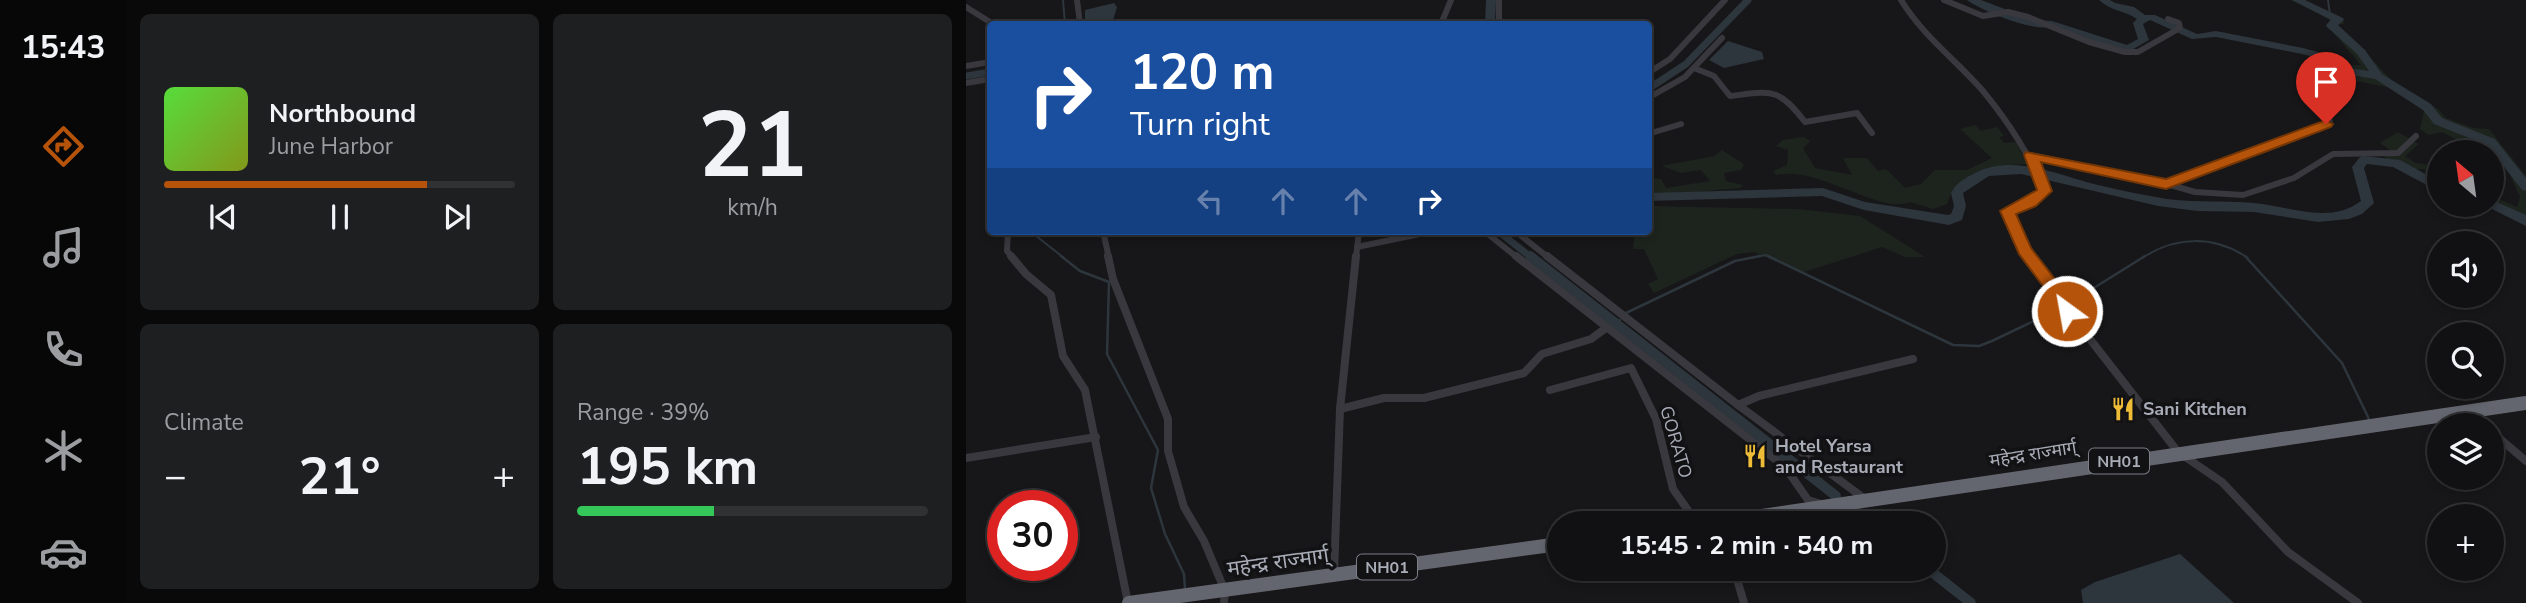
<!DOCTYPE html>
<meta charset="utf-8">
<style>
:root{--surface:#111113;--page:#1e1f21;--text:#f1f3f6;--muted:#9c9da0;--line:#303133;--accent:#b45309}
body{margin:0;font-family:"Nunito Sans","Noto Sans Devanagari",sans-serif;background:var(--page);color:var(--text);height:100vh;display:flex;flex-direction:column;font-size:26px;white-space:nowrap}
*{box-sizing:border-box;margin:0}
p{font-size:23px;color:var(--muted)}
.icon{flex:none;width:38px;height:38px;fill:none;stroke:currentColor;stroke-width:2;stroke-linecap:round;stroke-linejoin:round}
.map{position:relative;flex:1;overflow:hidden}
.panel{display:flex;flex-direction:column;gap:14px;padding:14px;background:#09090a;width:840px}
.panel>*{flex:none}
.top-card{position:absolute;left:21px;top:21px;width:665px;height:214px;border-radius:7px;box-shadow:0 4px 10px #0003,0 0 0 2px var(--line);background:#1a4fa0;color:#fff;overflow:hidden}
.needle{width:46px;rotate:331deg}
.buttons{position:absolute;left:1461px;top:140px;display:grid;gap:14px}
.buttons a{display:grid;place-items:center;width:77px;height:77px;border-radius:50%;background:var(--surface);box-shadow:0 4px 10px #0003,0 0 0 2px var(--line);font-size:35px}
.speed{position:absolute;left:21px;top:490px;display:flex;gap:14px;font-size:35px;font-weight:700;text-align:center}
.speed>*{display:grid;place-content:center;width:91px;height:91px;border-radius:50%;background:var(--surface);box-shadow:0 4px 10px #0003,0 0 0 2px var(--line);line-height:1}
.speed .limit{border:10px solid #d22;background:#fff;color:#111}
.pin{position:absolute;display:grid;place-items:center;width:60px;height:60px;color:#fff;margin:-72px -30px;border-radius:50% 50% 50% 0;rotate:-45deg;box-shadow:0 0 7px #0007}
.pin .icon{rotate:45deg}
.me{position:absolute;width:77px;margin:-38px;rotate:328deg;stroke-linejoin:round;filter:drop-shadow(0 0 5px #0008)}
.turn{display:flex;align-items:center;gap:24px;height:147px;padding:0 28px;font-size:32px}
.turn .icon{width:91px;height:91px;stroke-width:2.5}
.turn b{display:block;font-size:49px;line-height:60px}
.lanes{display:flex;align-items:center;height:66px;padding:0 28px;background:#0003;justify-content:center;gap:35px;direction:ltr}
.lanes .off{opacity:.35}
.big{font-size:52px;font-weight:700;line-height:1.1}
.panel .card{flex:1;display:flex;flex-direction:column;justify-content:center;gap:10px;min-width:0;padding:0 24px;border-radius:10px;background:var(--page)}
.panel .dial{align-items:center;gap:0}
.dial b{font-size:91px;line-height:1}
.song{display:flex;align-items:center;gap:21px}
.cover{width:84px;height:84px;border-radius:10px;background:linear-gradient(135deg,hsl(110 70% 55%),hsl(70 70% 35%))}
.played{height:7px;border-radius:4px;background:linear-gradient(90deg,var(--accent) 75%,var(--line) 75%)}
.keys{display:flex;justify-content:space-around;direction:ltr}
.heat{display:flex;justify-content:space-between;align-items:center;font-size:38px;direction:ltr}
.charge{height:10px;border-radius:5px;background:linear-gradient(90deg,#34c759 39%,var(--line) 0)}
.panel .tiles{flex:1;display:grid;gap:14px;grid-template-columns:repeat(2,1fr)}
.trip{position:absolute;left:581px;top:511px;width:399px;height:70px;border-radius:35px;background:var(--surface);box-shadow:0 4px 10px #0003,0 0 0 2px var(--line);font-weight:700;line-height:70px;text-align:center}
main{display:flex;flex:1;min-height:0}
.dock{display:flex;flex-direction:column;width:126px;justify-content:space-around;align-items:center;background:#070708;color:var(--muted)}
.dock .icon{width:49px;height:49px}
.dock .active{color:var(--accent)}
.dock b{font-size:32px;color:var(--text)}
.map>svg:first-child{display:block}
.green{fill:#1d241e}
.water{fill:#2d353d}
.lines{fill:none;stroke-linecap:round;stroke-linejoin:round}
.stream-far1{stroke:#2d353d;stroke-width:2}
.stream{stroke:#2d353d;stroke-width:2.5}
.canal-far1{stroke:#2d353d;stroke-width:7}
.canal{stroke:#2d353d;stroke-width:10}
.river{fill:#2d353d;fill-rule:evenodd}
.street-far1{stroke:#38383e;stroke-width:6}
.street{stroke:#38383e;stroke-width:8}
.highway{stroke:#64666f;stroke-width:14}
.route{fill:#b45309;stroke:#753606;stroke-width:2}
.labels{text-anchor:middle;stroke-width:7;stroke-linejoin:round;paint-order:stroke}
.shield{fill:#121214;stroke:#7c7e87;stroke-width:2}
.shield-label{font-size:16px;font-weight:bold;fill:#a9adb8}
.poi-label{font-size:18px;font-weight:bold;fill:#a9adb8;stroke:#121214;text-anchor:start}
.street-label{font-size:18px;fill:#a9adb8;stroke:#121214}
.near-street-label{font-size:21px;fill:#a9adb8;stroke:#121214}
</style>
<main>
<nav class="dock">
<b>15:43</b>
<svg class="icon active" aria-label="directions" viewBox="0 0 24 24"><path d="M12 3l9 9-9 9-9-9zM9 14v-3h6M13 9l2 2-2 2"/></svg>
<svg class="icon" aria-label="music" viewBox="0 0 24 24"><path d="M9 18V5l10-2v13"/><circle cx="6" cy="18" r="3"/><circle cx="16" cy="16" r="3"/></svg>
<svg class="icon" aria-label="phone" viewBox="0 0 24 24"><path d="M5 4h4l2 5-3 2q2 4 5 5l2-3 5 2v4C11 20 4 13 5 4z"/></svg>
<svg class="icon" aria-label="climate" viewBox="0 0 24 24"><path d="M12 3v18M4 7l16 10M4 17L20 7"/></svg>
<svg class="icon" aria-label="car" viewBox="0 0 24 24"><path d="M5 17H2v-5l4-1 3-4h7l3 4 3 1v5h-3M9 17h6M6 11h13"/><circle cx="7" cy="17" r="2"/><circle cx="17" cy="17" r="2"/></svg>
</nav>
<section class="panel">
<div class="tiles">
<div class="card">
<div class="song"><i class="cover"></i><div><b>Northbound</b><p>June Harbor</p></div></div>
<div class="played"></div>
<div class="keys"><svg class="icon" aria-label="previous" viewBox="0 0 24 24"><path d="M18 5L8 12l10 7zM5 5v14"/></svg><svg class="icon" aria-label="pause" viewBox="0 0 24 24"><path d="M8 5v14M16 5v14"/></svg><svg class="icon" aria-label="next" viewBox="0 0 24 24"><path d="M6 5l10 7-10 7zM19 5v14"/></svg></div>
</div>
<div class="card dial"><b>21</b><p>km/h</p></div>
<div class="card"><p>Climate</p>
<div class="heat"><a>−</a><b class="big">21°</b><a>+</a></div>
</div>
<div class="card"><p>Range · 39%</p><b class="big">195 km</b><div class="charge"></div></div>
</div>
</section>
<div class="map">
<svg width="1560" height="603" viewBox="0 0 1560 603">
<rect width="100%" height="100%" fill="#171719"/>
<!-- green -->
<g class="green">
<polygon points="1324,0 1336,0 1377,19 1378,24 1369,25 1386,38 1427,82 1472,109 1480,118 1507,128 1523,129 1560,176 1560,218 1526,203 1526,196 1551,207 1554,197 1541,168 1526,160 1526,152 1513,152 1476,132 1463,135 1454,129 1458,111 1426,88 1375,78 1345,65 1341,53 1351,52 1364,66 1395,65 1361,25 1364,19"/>
<path d="M1009,125L1015,131L1031,127L1038,136L1033,137L1038,143L1050,142L1061,164C1030,165 991,171 981,204L967,209L944,202C914,215 852,165 810,175L807,171L821,165L822,150L810,146L817,140L838,137L844,141L837,148L849,168L886,175L877,158H901L912,171L920,169L939,188L955,184L969,170H1001L1026,158L994,129Z"/>
<polygon points="1432,132 1453,144 1439,156 1450,163 1464,165 1466,170 1450,169 1420,160 1419,156 1425,151 1414,143"/>
<polygon points="756,150 778,164 775,170 758,173 760,181 777,185 774,188 683,196 686,178 695,179 700,188 744,181 735,170 715,173 696,166 748,156"/>
<polygon points="683,206 831,209 894,216 959,257 939,257 916,247 835,273 788,252 771,254 688,293 682,284 692,279 678,249 667,249 669,231 682,231"/>
</g>
<!-- water -->
<g class="water">
<polygon points="148,3 151,7 146,24 119,24 119,10"/>
<polygon points="762,41 796,52 798,59 758,68 743,60"/>
<polygon points="1214,554 1268,603 1117,603 1115,590 1129,582"/>
</g>
<g class="lines">
<!-- stream-far1 -->
<g class="stream-far1">
<polyline points="97,0 99,24"/>
<polyline points="1362,0 1364,15"/>
<polyline points="70,231 69,235 98,258"/>
<polyline points="785,258 800,255 806,258"/>
<path d="M1176,258C1210,236 1248,235 1282,258"/>
</g>
<!-- stream -->
<g class="stream">
<polyline points="95,256 114,271 143,282 141,354 192,450 185,488 199,534 218,574 219,589"/>
<polyline points="802,256 987,345 1013,346 1026,341 1099,306 1179,256"/>
<polyline points="1279,256 1376,363 1403,419"/>
<polyline points="660,313 769,261 794,256"/>
<polyline points="650,323 654,320"/>
</g>
<!-- canal-far1 -->
<g class="canal-far1">
<polyline points="0,76 24,72"/>
<polyline points="682,89 720,64 782,0"/>
<polyline points="532,231 566,258"/>
</g>
<!-- canal -->
<g class="canal">
<polyline points="564,256 870,496"/>
<polyline points="890,512 904,523"/>
<polyline points="962,569 1005,603"/>
</g>
<!-- river -->
<g class="river">
<polygon points="520,0 530,0 529,24 519,24"/>
<path d="M1001,0H1015L1068,20L1086,21L1161,45L1172,39L1167,23L1171,19C1158,10 1144,11 1133,0H1144L1149,3L1168,7L1179,15H1189L1231,34L1250,31L1337,48L1352,52L1369,66L1403,71L1391,54L1361,27L1360,25L1365,20L1326,0H1339L1377,18L1378,20L1372,25L1399,50L1416,74L1465,104L1476,118L1529,139L1560,178V191L1556,190L1521,145L1468,124L1457,110L1409,79L1362,71L1344,56L1336,54L1250,37L1226,39L1184,20L1177,24L1183,40L1162,52L1083,27C1065,31 1016,11 1001,0Z"/>
<path d="M1398,156L1434,160L1474,182V192L1427,167L1401,164L1398,168L1408,203L1396,214L1383,219L1352,222L1288,212L1231,211L1192,206L1055,174L1023,176L997,193L1000,206L996,220L983,225L898,210L856,196L682,201V193L857,188L899,202L982,215L985,214L988,206L985,193C990,183 999,178 1009,173C1047,154 1090,174 1128,184C1152,190 1177,195 1201,199C1233,203 1265,200 1297,204C1330,209 1366,223 1395,201L1386,167L1394,157Z"/>
<polygon points="1526,200 1560,215 1560,226 1522,207 1520,205 1526,205"/>
</g>
<!-- street-far1 -->
<g class="street-far1">
<polyline points="111,0 114,24"/>
<polyline points="533,0 533,24"/>
<path d="M935,0C957,36 990,60 1017,91C1044,124 1062,153 1079,191L1075,197L1042,211L1065,258"/>
<polyline points="978,0 1017,16 1042,12 1062,17 1123,42 1159,52 1172,52 1214,28 1213,23 1202,19"/>
<polyline points="0,7 27,24"/>
<polyline points="475,24 485,0"/>
<polyline points="0,66 24,62"/>
<path d="M728,68L748,76L764,96C806,91 812,87 839,122L891,113L906,133"/>
<polyline points="682,73 704,59 759,0"/>
<polyline points="0,83 24,79"/>
<polyline points="682,98 719,77 756,38"/>
<polyline points="682,134 715,124"/>
<polyline points="1065,155 1200,184 1364,121"/>
<polyline points="1201,184 1229,192 1277,195 1328,178 1367,154 1432,153 1450,136"/>
<polyline points="42,231 41,251 47,258"/>
<polyline points="137,231 143,258"/>
<polyline points="518,231 552,258"/>
<polyline points="549,231 583,258"/>
<polyline points="391,247 468,231"/>
<polyline points="390,258 393,231"/>
</g>
<!-- street -->
<g class="street">
<polyline points="45,256 60,274 85,295 97,356 119,390 162,603"/>
<polyline points="142,256 147,279 202,419 202,451 218,507 238,541 259,591 258,603"/>
<polyline points="550,256 819,467 842,500 855,504"/>
<polyline points="581,256 772,405"/>
<polyline points="1064,256 1102,311 1212,452 1256,482 1322,552 1392,603"/>
<polyline points="584,390 665,368 690,419 707,489 731,523"/>
<polyline points="374,409 418,398 458,398 558,373 576,354 625,339 640,328"/>
<polyline points="1503,412 1518,425"/>
<polyline points="1526,432 1560,461"/>
<polyline points="0,458 130,437"/>
<polyline points="899,499 772,405 793,396 947,359"/>
<polyline points="768,569 778,603"/>
<polyline points="368,575 374,409 390,256"/>
</g>
<!-- highway -->
<g class="highway">
<polyline points="748,523 1560,403"/>
<polyline points="163,603 593,544"/>
</g>
</g>
<!-- route -->
<polygon class="route" points="1360,120 1367,124 1365,127 1200,189 1075,162 1086,191 1070,206 1050,214 1065,248 1108,304 1109,311 1101,317 1096,316 1092,306 1053,254 1034,211 1071,190 1058,155 1060,152 1200,179"/>
<!-- icons -->
<defs>
<g id="restaurant-bare" transform="scale(1.89)"><path d="M-5-6h1v4h1v-4h1v4h1v-4h1v5L-1.5 .5V6h-2V.5L-5-1ZM5-6V6H3V1.5H1.5Q1.5-4 5-6Z" fill="#efbc38" stroke="#121214" stroke-width="2.5" paint-order="stroke"/></g>
</defs>
<g fill-rule="evenodd">
<use href="#restaurant-bare" x="1157" y="409"/>
<use href="#restaurant-bare" x="789" y="456"/>
</g>
<g class="labels">
<!-- shield labels -->
<g class="shield">
<rect x="1123" y="448.5" width="60" height="25" rx="5"/>
<rect x="391" y="554.5" width="60" height="25" rx="5"/>
</g>
<g class="shield-label">
<text x="1153" y="467">NH01</text>
<text x="421" y="573">NH01</text>
</g>
<!-- poi labels -->
<g class="poi-label">
<text x="1177" y="415">Sani Kitchen</text>
<text x="809" y="452">Hotel Yarsa<tspan x="809" dy="21">and Restaurant</tspan></text>
</g>
<!-- street labels -->
<g class="street-label">
<text transform="translate(710 442) rotate(74)" y="6">GORATO</text>
<text transform="translate(1067 454) rotate(-9)" y="6">महेन्द्र राज्मार्ग्</text>
</g>
<!-- near-street labels -->
<g class="near-street-label">
<text transform="translate(312 562) rotate(-8)" y="7">महेन्द्र राज्मार्ग्</text>
</g>
</g>
</svg>
<div class="buttons">
<a><svg class="needle" viewBox="-14 -14 28 28"><path d="M0-13l5 13h-10z" fill="#e53935"/><path d="M0 13l5-13h-10z" fill="#9c9da0"/></svg></a>
<a><svg class="icon" aria-label="sound" viewBox="0 0 24 24"><path d="M4 9h4l5-4v14l-5-4H4zM17 9q2 3 0 6"/></svg></a>
<a><svg class="icon" aria-label="search" viewBox="0 0 24 24"><circle cx="10" cy="10" r="6"/><path d="M15 15l6 6"/></svg></a>
<a><svg class="icon" aria-label="layers" viewBox="0 0 24 24"><path d="M12 4l9 5-9 5-9-5zM3 14l9 5 9-5"/></svg></a>
<a>+</a>
</div>
<div class="speed"><div class="limit">30</div></div>
<div class="pin" style="left:1360px;top:124px;background:#d93025"><svg class="icon" aria-label="arrive" viewBox="0 0 24 24"><path d="M6 21V4h12l-3 4 3 4H6"/></svg></div>
<svg class="me" style="left:1101px;top:311px" viewBox="-20 -20 40 40"><circle r="17" fill="#b45309" stroke="#fff" stroke-width="3"/><path d="M0-11L8 9 0 5-8 9z" fill="#fff"/></svg>
<div class="trip">15:45 · 2 min · 540 m</div>
<div class="top-card">
<div class="turn"><svg class="icon" aria-label="right" viewBox="0 0 24 24"><path d="M7 20v-9h11M14 6l5 5-5 5"/></svg><div><b>120 m</b>Turn right</div></div>
<div class="lanes"><svg class="icon off" aria-label="left" viewBox="0 0 24 24"><path d="M17 20v-9H6M10 6l-5 5 5 5"/></svg><svg class="icon off" aria-label="ahead" viewBox="0 0 24 24"><path d="M12 20V5M6 11l6-6 6 6"/></svg><svg class="icon off" aria-label="ahead" viewBox="0 0 24 24"><path d="M12 20V5M6 11l6-6 6 6"/></svg><svg class="icon" aria-label="right" viewBox="0 0 24 24"><path d="M7 20v-9h11M14 6l5 5-5 5"/></svg></div>
</div>
</div>
</main>
